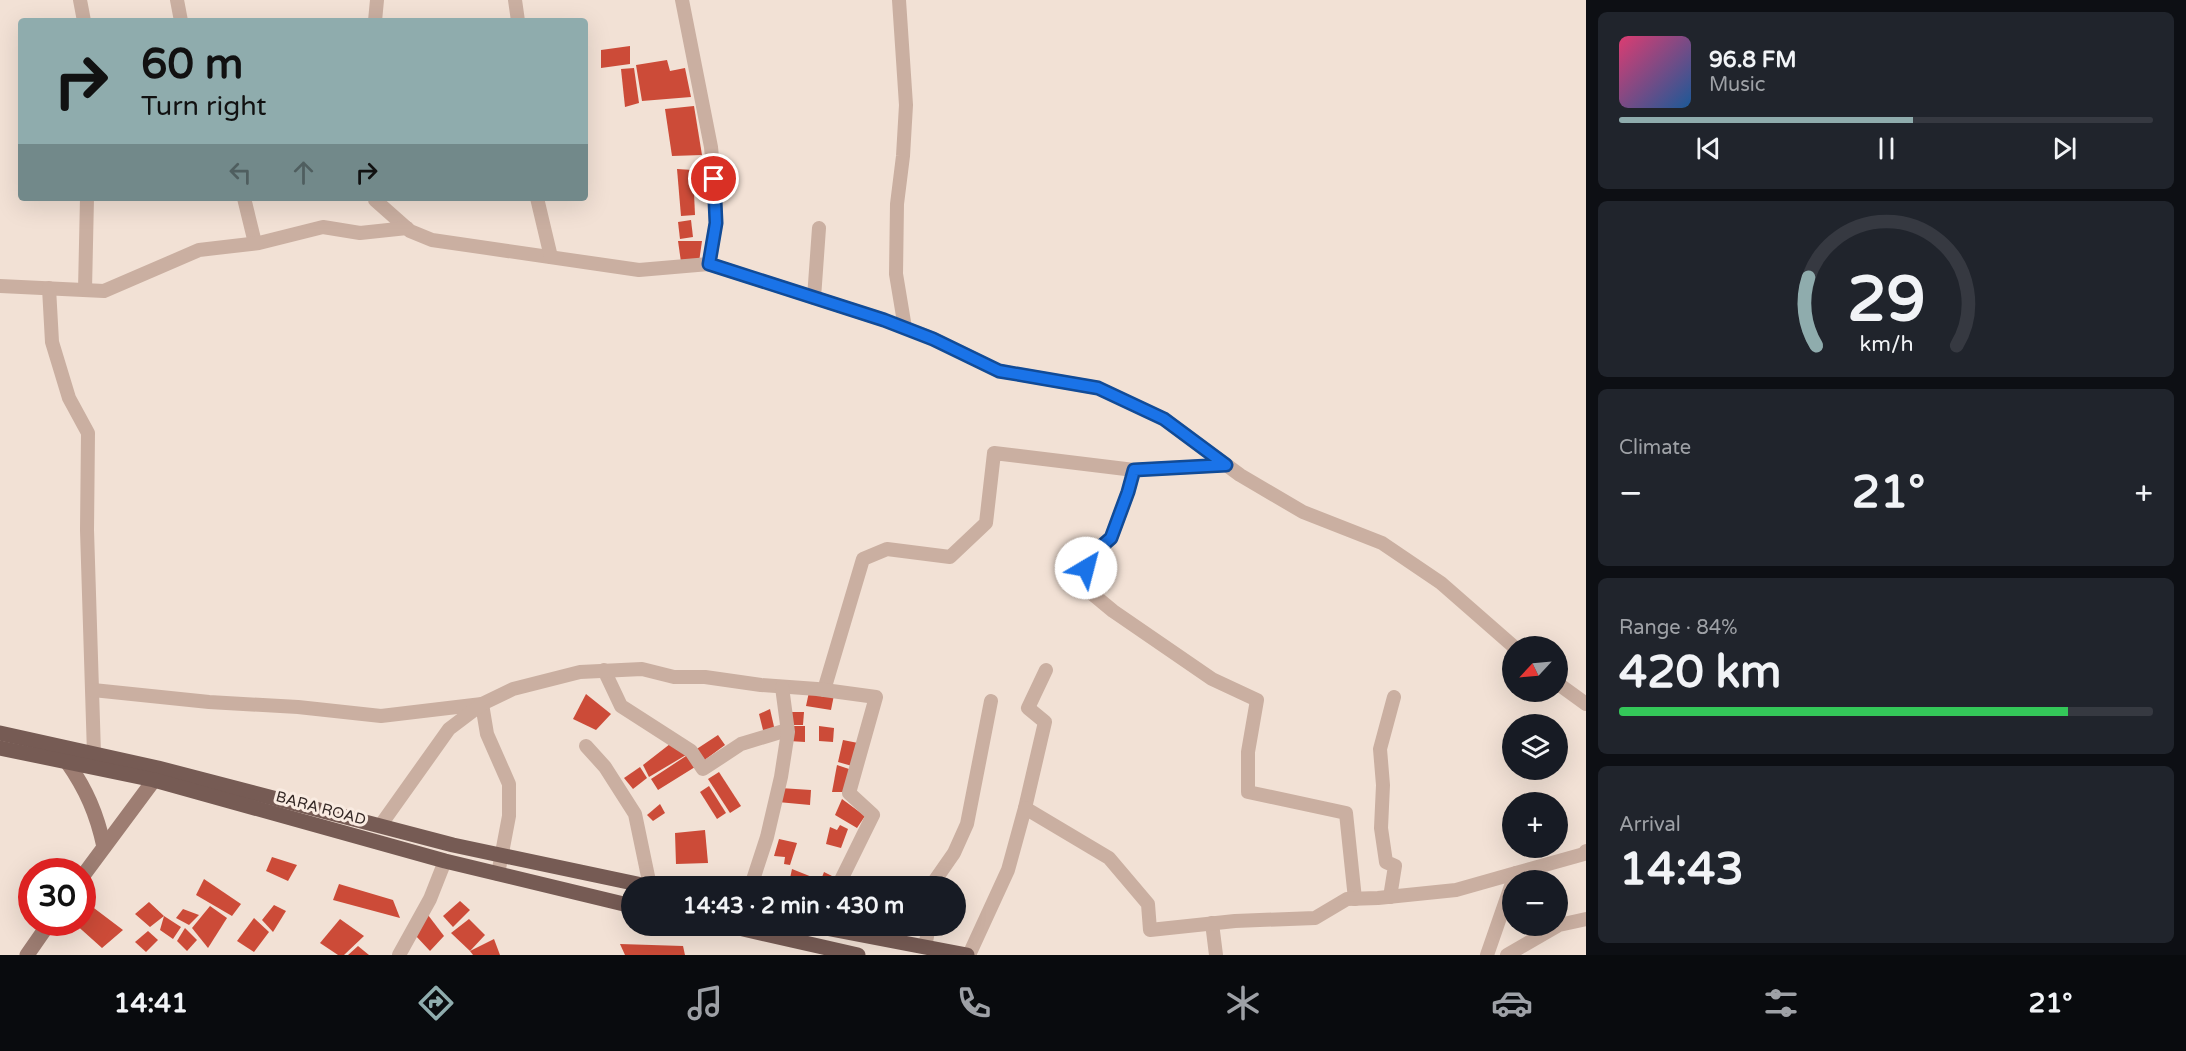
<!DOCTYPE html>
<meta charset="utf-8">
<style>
:root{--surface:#171b24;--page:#20242c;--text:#f1f3f6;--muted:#9ea1a6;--line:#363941;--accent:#8facad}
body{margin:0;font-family:"Varela Round",sans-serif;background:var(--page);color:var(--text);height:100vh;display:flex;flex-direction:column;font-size:22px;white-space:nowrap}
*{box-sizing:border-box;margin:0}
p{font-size:20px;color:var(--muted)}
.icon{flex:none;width:33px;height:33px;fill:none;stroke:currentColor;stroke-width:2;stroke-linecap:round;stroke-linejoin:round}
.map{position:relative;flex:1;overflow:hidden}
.panel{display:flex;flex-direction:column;gap:12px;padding:12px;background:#0d0f14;width:600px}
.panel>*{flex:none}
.guide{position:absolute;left:18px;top:18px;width:570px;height:183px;border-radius:6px;box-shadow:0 6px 24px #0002;background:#8facad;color:#111;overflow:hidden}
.needle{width:39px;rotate:244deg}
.controls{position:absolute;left:1502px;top:636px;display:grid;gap:12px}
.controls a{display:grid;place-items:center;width:66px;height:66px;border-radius:50%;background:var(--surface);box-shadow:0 6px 24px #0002;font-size:30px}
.speed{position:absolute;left:18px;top:858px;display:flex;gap:12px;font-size:30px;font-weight:700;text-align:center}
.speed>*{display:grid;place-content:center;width:78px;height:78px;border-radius:50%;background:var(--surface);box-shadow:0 6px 24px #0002;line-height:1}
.speed .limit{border:9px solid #d22;background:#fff;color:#111}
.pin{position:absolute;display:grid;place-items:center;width:51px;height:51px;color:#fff;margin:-26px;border:3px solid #fff;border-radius:50%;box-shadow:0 2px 6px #0007}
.me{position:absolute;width:66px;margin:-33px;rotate:37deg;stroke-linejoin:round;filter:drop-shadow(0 0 4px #0008)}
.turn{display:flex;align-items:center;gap:21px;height:126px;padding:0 24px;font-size:27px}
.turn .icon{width:78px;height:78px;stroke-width:2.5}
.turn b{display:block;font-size:42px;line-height:51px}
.lanes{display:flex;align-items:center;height:57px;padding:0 24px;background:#0003;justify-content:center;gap:30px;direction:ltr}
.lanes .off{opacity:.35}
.big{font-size:45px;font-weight:700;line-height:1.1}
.panel .tile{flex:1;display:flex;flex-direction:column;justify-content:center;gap:9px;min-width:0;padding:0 21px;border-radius:9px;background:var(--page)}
.panel .dial{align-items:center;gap:0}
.dial svg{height:156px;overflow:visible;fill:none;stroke:var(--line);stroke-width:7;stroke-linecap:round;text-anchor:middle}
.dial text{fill:var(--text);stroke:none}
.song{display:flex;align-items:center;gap:18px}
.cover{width:72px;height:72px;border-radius:9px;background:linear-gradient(135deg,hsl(340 70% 55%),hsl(210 70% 35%))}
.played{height:6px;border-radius:3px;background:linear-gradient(90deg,var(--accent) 55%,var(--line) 55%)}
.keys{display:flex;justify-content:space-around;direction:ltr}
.heat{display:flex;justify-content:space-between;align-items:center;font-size:33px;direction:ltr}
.charge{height:9px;border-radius:4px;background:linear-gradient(90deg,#34c759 84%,var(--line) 0)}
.trip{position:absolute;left:621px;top:876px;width:345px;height:60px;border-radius:30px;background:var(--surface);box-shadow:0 6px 24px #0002;font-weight:700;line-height:60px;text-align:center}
.menu{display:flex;height:96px;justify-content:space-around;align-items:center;background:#090b0e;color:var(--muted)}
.menu .icon{width:42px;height:42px}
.menu .selected{color:var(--accent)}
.menu b{font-size:27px;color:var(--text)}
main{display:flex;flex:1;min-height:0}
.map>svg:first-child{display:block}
.building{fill:#cc4b38}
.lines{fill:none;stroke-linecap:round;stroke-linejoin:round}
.street{stroke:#caafa1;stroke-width:14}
.secondary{stroke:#9d7d72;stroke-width:15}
.primary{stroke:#765b54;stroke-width:15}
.route-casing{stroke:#114b97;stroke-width:15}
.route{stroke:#1a73e8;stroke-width:10}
.labels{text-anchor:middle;stroke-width:6;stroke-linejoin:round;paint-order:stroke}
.street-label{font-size:15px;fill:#332724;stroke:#f9ebe1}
</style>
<main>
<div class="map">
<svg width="1586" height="955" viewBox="0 0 1586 955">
<rect width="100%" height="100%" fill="#f2e1d5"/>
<!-- building -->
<g class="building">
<polygon points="630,46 630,64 601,68 601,50"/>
<polygon points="667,60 670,71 685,68 691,97 642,101 636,65"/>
<polygon points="634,68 639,103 625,107 621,69"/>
<polygon points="694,106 702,155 672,156 665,109"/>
<polygon points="677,169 693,170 695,215 681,216"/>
<polygon points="691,220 693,237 680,239 678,222"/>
<polygon points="678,241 702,241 699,262 681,262"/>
<polygon points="809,692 834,695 831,710 806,706"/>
<polygon points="586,694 611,714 596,730 573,719"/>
<polygon points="770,709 775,731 764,734 759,714"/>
<polygon points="791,712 804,712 803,725 790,725"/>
<polygon points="790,726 805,726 805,742 789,741"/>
<polygon points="819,726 834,728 833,742 819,741"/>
<polygon points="718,735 725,745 706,759 711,767 695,767 658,790 651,779"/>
<polygon points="843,740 858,743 852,766 838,762"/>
<polygon points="670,744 686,755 649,777 643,765"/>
<polygon points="837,765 852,770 847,792 832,792"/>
<polygon points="640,767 647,778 633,789 624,778"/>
<polygon points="719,772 741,806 730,813 708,779"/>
<polygon points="709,786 726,813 717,819 700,792"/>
<polygon points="780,788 811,790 810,805 778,802"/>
<polygon points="842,799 865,816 857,828 835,815"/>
<polygon points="660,804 665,813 653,821 647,815"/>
<polygon points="840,825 848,829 841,848 826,844 830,827 837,830"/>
<polygon points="705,830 708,863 676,864 675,833"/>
<polygon points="779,839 797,843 790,865 784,864 785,857 774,856"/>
<polygon points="272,857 297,865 288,881 266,871"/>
<polygon points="792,869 812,877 809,886 798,886 789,883"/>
<polygon points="824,872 836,878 833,886 819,885"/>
<polygon points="204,879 241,904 232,916 196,895"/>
<polygon points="339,884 393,900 400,918 333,900"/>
<polygon points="82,899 123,930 102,948 73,922 82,922"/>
<polygon points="460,901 470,910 453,927 443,916"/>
<polygon points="149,902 164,916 181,927 173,939 160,930 164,916 150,927 135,914"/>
<polygon points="274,905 286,911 273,932 262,920"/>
<polygon points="210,906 227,918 208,948 192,928"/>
<polygon points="183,909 199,915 189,925 176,918"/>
<polygon points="428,915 444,936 430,951 415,935"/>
<polygon points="254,918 269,932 254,952 237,941"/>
<polygon points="340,919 364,936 344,955 338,955 320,943"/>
<polygon points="469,919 485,935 470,951 451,933"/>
<polygon points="185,928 197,940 187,951 177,941"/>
<polygon points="148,931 158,940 146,952 135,942"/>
<polygon points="494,939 500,955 473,955 470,951"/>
<polygon points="620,944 683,946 685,955 625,955"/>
<polygon points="358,946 369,955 348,955"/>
</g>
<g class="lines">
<!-- street -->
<g class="street">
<polyline points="80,0 84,21"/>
<polyline points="177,0 181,21"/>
<polyline points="515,0 518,21"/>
<polyline points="682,0 711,147 714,179 716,223 709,264"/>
<polyline points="899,0 906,105 903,156 897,204 896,274 905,328"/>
<polyline points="375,21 377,0"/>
<polyline points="244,198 255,243"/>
<polyline points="375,198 375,200 410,231 432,240 639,270 709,264 884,320 934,339 999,371 1098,388 1164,419 1240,475 1303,512 1382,543 1441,583 1513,646"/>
<polyline points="537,198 551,257"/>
<polyline points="0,286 104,291 199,250 259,243 323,227 360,233 407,228"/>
<polyline points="49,288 52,342 69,398 88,433 87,530 94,754"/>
<polyline points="85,290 87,198"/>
<polyline points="814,298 819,228"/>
<polyline points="1226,465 1134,470 1128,492 1111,538 1095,552 1086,568 1084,587 1113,611 1212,679 1257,700 1248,752 1248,792 1346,813 1355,899"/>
<polyline points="604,670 621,706 691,751 703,769 741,744 787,730"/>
<polyline points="1557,683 1586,704"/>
<polyline points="93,690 209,702 298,707 381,716 482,704 487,734 509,784 509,816 498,874"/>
<polyline points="824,690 863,559 887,549 950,557 986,523 994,453 1134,470"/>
<polyline points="586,746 605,767 635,814 650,886"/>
<polyline points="1025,808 1045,722 1028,708 1046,670"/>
<polyline points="380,826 449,729 482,704 513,689 580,672 642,669 674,677 705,677 761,685 817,689 876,697 849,793 873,815 838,886"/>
<polyline points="1513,880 1516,873 1584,854 1586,851"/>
<polyline points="751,886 767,837 781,777 788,732 782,687"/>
<polyline points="931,886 954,853 967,824 991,701"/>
<polyline points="1390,897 1395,866 1386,862 1381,828 1383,785 1380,749 1394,697"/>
<polyline points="1212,923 1216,955"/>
<polyline points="925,947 929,926"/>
<polyline points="399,955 430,899 445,861"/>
<polyline points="969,955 1008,870 1025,808 1109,858 1148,904 1150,930 1235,921 1315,918 1347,899 1378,898 1456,890 1516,873"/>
<polyline points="1487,955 1512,883"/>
<polyline points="1507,955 1559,925 1586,919"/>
</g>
<!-- secondary -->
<g class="secondary">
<path d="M69,754L67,762C86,789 97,814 104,847"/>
<polyline points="82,877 154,780 157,771"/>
<polyline points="27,955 50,922"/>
</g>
<!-- primary -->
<g class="primary">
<polyline points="0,733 158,768 453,845 647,886"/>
<polyline points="0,748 154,780 445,861 632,906"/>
<polyline points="730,926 858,955"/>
<polyline points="815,926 967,955"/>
</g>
</g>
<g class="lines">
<!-- route casing -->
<g class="route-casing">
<polyline id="route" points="714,179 716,223 709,264 884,320 933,339 999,371 1098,388 1164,419 1226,465 1134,470 1128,492 1111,538 1095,552 1086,568"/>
</g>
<!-- route -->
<use href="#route" class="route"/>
</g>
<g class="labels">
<!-- street labels -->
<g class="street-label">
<text transform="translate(321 808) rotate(15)" y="5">BARA ROAD</text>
</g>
</g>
</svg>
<div class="controls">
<a><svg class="needle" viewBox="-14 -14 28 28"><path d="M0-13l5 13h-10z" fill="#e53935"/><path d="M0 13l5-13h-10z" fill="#9ea1a6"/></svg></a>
<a><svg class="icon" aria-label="layers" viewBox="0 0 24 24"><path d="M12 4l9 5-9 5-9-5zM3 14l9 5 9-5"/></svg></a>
<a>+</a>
<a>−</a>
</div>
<div class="speed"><div class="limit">30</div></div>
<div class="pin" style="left:714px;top:179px;background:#d93025"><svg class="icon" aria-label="arrive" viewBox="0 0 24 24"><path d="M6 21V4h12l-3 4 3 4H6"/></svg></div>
<svg class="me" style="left:1086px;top:568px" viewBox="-20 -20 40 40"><circle r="19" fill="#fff"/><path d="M0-13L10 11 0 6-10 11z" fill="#1a73e8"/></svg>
<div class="trip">14:43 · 2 min · 430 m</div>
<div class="guide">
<div class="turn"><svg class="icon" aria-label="right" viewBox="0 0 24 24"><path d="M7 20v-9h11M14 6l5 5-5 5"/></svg><div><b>60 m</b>Turn right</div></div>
<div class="lanes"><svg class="icon off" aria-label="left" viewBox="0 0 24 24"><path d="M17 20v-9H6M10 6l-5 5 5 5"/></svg><svg class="icon off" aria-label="ahead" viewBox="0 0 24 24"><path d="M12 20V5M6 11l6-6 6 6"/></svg><svg class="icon" aria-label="right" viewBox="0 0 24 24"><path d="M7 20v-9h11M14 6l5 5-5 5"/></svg></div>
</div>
</div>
<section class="panel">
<div class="tile">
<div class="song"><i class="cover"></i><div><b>96.8 FM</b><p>Music</p></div></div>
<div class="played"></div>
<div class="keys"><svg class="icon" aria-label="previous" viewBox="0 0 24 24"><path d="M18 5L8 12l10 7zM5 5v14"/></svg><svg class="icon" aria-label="pause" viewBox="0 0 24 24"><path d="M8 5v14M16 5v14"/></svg><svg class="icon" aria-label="next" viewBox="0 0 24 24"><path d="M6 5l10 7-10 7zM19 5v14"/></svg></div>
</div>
<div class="tile dial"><svg viewBox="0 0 100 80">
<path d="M14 69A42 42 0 1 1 86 69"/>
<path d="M14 69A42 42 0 0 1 10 34" stroke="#8facad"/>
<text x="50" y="56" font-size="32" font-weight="700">29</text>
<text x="50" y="72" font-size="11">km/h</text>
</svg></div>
<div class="tile"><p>Climate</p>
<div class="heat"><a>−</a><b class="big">21°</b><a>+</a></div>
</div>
<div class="tile"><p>Range · 84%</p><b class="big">420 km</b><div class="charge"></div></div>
<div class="tile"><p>Arrival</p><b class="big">14:43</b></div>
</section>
</main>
<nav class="menu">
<b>14:41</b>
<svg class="icon selected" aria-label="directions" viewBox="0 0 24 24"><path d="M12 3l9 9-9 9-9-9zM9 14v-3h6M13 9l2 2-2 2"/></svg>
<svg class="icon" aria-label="music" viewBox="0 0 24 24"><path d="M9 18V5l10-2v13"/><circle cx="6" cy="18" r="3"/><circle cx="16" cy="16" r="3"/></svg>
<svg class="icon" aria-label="phone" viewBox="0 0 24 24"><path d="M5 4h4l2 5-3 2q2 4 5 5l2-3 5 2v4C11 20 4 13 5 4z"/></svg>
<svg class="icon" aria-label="climate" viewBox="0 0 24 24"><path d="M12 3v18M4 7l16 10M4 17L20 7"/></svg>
<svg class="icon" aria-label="car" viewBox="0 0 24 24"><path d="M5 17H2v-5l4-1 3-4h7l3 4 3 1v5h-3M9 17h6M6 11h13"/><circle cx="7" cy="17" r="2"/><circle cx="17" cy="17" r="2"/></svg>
<svg class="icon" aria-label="filters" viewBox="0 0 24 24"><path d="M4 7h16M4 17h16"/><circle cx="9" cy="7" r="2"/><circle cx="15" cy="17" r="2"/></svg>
<b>21°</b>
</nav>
